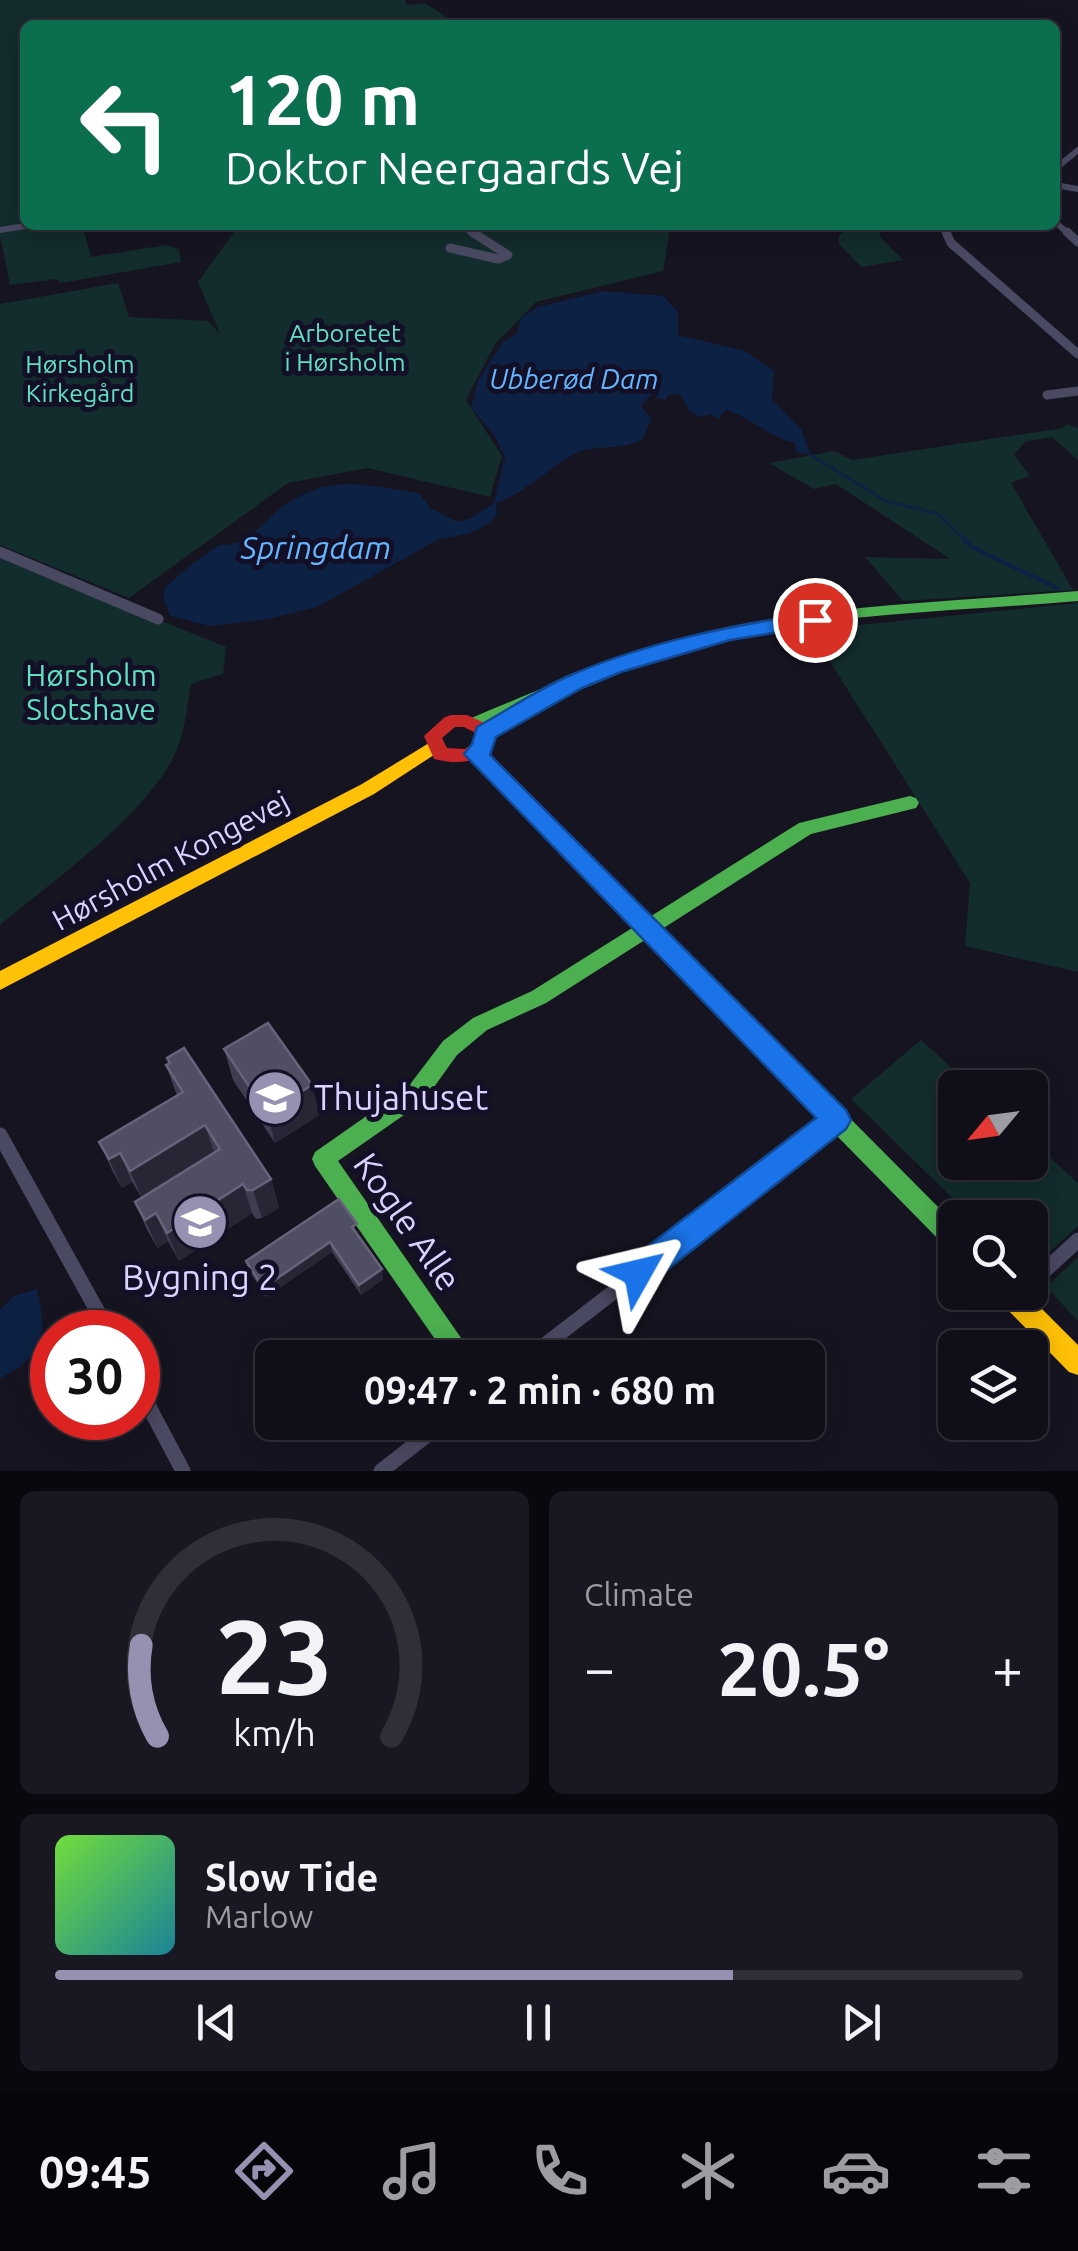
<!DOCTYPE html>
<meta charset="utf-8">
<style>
:root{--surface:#100f19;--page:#191822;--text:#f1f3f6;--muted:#9c9ca2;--line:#302f38;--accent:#9591b1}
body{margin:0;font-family:Ubuntu,sans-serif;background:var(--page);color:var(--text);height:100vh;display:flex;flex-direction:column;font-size:38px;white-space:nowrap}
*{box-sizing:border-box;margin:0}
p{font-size:32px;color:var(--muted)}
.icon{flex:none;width:55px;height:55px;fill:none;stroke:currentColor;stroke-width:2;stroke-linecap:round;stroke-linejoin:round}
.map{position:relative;height:1471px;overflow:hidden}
.drawer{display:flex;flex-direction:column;gap:20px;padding:20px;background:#09080e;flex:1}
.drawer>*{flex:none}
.hud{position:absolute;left:20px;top:20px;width:1040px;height:210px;border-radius:15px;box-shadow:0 5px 25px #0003,0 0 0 2px var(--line);background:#0b6e4f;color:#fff;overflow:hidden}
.needle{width:65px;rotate:241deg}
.controls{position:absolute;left:938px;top:1070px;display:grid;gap:20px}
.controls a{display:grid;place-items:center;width:110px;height:110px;border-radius:15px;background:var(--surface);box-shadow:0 5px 25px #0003,0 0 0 2px var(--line);font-size:50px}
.speed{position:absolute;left:30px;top:1310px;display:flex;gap:20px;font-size:50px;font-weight:700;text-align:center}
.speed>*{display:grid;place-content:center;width:130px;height:130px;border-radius:50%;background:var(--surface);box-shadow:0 5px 25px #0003,0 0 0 2px var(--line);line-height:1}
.speed .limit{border:15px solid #d22;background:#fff;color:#111}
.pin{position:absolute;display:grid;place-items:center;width:85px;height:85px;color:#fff;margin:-42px;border:5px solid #fff;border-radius:50%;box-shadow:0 2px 10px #0007}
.me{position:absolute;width:110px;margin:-55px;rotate:53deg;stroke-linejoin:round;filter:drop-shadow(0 0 8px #0008)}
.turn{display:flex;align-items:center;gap:35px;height:210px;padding:0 40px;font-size:45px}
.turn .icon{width:130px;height:130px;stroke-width:2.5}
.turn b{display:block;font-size:70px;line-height:85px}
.big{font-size:75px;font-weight:600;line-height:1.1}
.drawer .card{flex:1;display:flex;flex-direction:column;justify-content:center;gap:15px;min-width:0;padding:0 35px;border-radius:15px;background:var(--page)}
.drawer .dial{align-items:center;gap:0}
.dial svg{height:260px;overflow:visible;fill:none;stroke:var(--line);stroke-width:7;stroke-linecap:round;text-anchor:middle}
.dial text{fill:var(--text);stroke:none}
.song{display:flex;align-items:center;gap:30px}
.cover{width:120px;height:120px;border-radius:15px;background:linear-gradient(135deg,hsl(100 70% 55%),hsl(190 70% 35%))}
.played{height:10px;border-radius:5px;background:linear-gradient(90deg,var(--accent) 70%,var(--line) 70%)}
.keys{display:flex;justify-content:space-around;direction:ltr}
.heat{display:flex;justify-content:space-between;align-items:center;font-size:55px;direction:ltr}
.drawer .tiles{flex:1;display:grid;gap:20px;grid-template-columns:1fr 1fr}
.card:last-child{grid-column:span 2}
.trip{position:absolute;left:255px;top:1340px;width:570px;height:100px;border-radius:15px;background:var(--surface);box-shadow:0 5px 25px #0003,0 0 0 2px var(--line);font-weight:600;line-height:100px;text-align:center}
.menu{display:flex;height:160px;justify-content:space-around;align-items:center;background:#06060a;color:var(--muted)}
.menu .icon{width:70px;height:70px}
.menu .selected{color:var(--accent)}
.menu b{font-size:45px;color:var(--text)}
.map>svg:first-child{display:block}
.green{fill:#132c2d}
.water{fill:#0d2144}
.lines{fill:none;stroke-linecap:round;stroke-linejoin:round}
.stream-far1{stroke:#0d2144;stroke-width:2.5}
.stream{stroke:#0d2144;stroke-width:4}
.street-far3{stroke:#4a4962;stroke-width:6}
.street-far2{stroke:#4a4962;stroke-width:9}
.street-far1{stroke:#4a4962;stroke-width:11}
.street{stroke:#4a4962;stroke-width:15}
.fast{fill:#4caf50;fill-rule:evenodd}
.slow{fill:#ffc107;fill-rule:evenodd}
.jam{fill:#c62828;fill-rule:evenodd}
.wall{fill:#403d50}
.shaded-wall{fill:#282635}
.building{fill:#504e63;stroke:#66637b;stroke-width:2.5}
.route{fill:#1a73e8;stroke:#114b97;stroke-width:2.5}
.labels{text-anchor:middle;stroke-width:10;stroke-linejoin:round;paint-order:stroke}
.far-park-label{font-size:25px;fill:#5fe0c0;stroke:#130f26}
.far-water-label{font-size:28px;font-style:italic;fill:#62b6ff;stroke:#130f26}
.park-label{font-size:30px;fill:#5fe0c0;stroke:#130f26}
.street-label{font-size:30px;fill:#d9d4ff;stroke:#130f26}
.water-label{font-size:32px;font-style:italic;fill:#62b6ff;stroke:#130f26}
.near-poi-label{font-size:35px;fill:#d9d4ff;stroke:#130f26;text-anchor:start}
.near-street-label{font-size:35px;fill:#d9d4ff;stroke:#130f26}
</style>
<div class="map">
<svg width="1078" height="1471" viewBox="0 0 1078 1471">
<rect width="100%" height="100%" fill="#161421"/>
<!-- green -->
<g class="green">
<polygon points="0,0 405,0 407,5 425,3 459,25 25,25 25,225 82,225 91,257 166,245 179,249 181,262 61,283 56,279 10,285 0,236"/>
<polygon points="239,225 669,225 670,228 663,271 536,302 495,344 466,400 502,456 490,497 368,468 288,483 129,598 0,545 0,304 118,283 129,317 208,321 220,334 198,282"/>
<polygon points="843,225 880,226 880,237 903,260 861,267 839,244 839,235 846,229"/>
<polygon points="1066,424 1078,428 1078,460 1052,437 1025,442 1014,455 1030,476 1011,483 1073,590 903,601 865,557 950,559 836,484 814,489 769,463 834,451 852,460 1063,428"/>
<path d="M0,556L226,647L223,674L191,684C187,706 185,732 176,752C147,815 53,881 0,925Z"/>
<polygon points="1078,603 1078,972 965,946 970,883 810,630"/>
<polygon points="921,1040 973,1087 955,1088 955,1162 1030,1162 1030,1139 1078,1183 1078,1226 1030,1270 1030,1218 972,1217 851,1099"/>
<polygon points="1078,1257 1078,1321 1046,1287"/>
</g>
<!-- water -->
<g class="water">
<path d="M603,291L663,296L678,312V335L745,351L774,371L772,399L801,429L810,454L796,452L795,443C772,438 749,417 726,410L718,419L711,414L701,417L689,411L680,394L668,395L666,400L656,398L659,393L654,392L641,406L651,419L642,440C619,451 592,444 574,454C547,469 524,494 496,503L497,515C482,533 461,536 439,539L317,607L269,619L210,626L170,616C168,607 162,602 164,592C166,582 208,552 220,545C249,547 268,514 291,501C338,473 371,487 419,493L431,509L458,522L471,518L494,503L505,457L494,435L471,407L478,381L503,342L517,333L521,318L538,307Z"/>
<path d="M37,1289C48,1333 43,1358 0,1378V1310L14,1296Z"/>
</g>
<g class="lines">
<!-- stream-far1 -->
<polyline class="stream-far1" points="809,454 886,501 938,514 966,541"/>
<!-- stream -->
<polyline class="stream" points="964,539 972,547 1059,589"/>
<!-- street-far3 -->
<g class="street-far3">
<polyline points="1055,169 1078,150"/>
<polyline points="1055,185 1078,189"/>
<polyline points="1055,222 1070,235"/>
<polyline points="460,225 477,235"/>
<polyline points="943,225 947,235"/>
<polyline points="0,230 32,225"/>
</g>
<!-- street-far2 -->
<g class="street-far2">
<polyline points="946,232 951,243 1078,354"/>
<polyline points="1067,232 1078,242"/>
<polyline points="450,248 498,259 508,255 472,232"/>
<polyline points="1047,395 1078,391"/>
</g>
<!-- street-far1 -->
<polyline class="street-far1" points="0,552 158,619"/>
<!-- street -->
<g class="street">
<polyline points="0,1135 109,1332"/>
<polyline points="1030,1284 1078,1240"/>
<polyline points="528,1358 836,1120"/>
<polyline points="138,1386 183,1471"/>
<polyline points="381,1471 444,1422"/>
</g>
<!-- fast -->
<g class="fast">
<path d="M1078,591V601C950,612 818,613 694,646C621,666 551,698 481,727H469L466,723L469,719C553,684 638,646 728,627C843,604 961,601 1078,591Z"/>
<polygon points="910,796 916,798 919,803 916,808 811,834 546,1003 487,1030 457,1055 424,1101 338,1161 475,1358 448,1358 315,1166 312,1159 315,1152 408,1087 443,1041 473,1018 532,991 799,823"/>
<polygon points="797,1070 805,1073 955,1224 955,1251 947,1248 789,1087 786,1080 789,1073"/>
</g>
<!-- slow -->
<g class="slow">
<polygon points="434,740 443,746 440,751 374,794 0,990 0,971 362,784"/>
<polygon points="476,749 482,750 805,1073 808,1080 805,1087 797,1090 789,1087 470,760 467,755"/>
<polygon points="995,1292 1025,1292 1078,1345 1078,1375 1069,1372 998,1300"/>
</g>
<!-- jam -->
<path class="jam" d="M451,715H467L487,724L495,741C480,764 459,765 434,759L424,736L445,717ZM455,727H464L474,732L477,740L465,749L447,748L442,738Z"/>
</g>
<!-- wall -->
<g class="wall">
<polygon points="224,1049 312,1085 319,1115 275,1143 233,1080"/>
<polygon points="167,1058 271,1179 279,1208 262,1218 256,1219 252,1213 179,1261 168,1241 158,1248 147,1230 135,1202 142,1198 132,1182 122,1188 113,1172 99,1142 177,1096 166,1065 169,1064"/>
<polygon points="358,1234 383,1279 361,1295 332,1252 266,1297 249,1270 246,1261"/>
</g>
<!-- shaded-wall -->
<g class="shaded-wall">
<polygon points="312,1085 319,1115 275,1143 267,1113"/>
<polygon points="205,1125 215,1155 143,1200 130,1171"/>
<polygon points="120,1153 132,1182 122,1188 109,1159"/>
<polygon points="271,1179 279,1208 262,1218 253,1190"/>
<polygon points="243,1184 252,1213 179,1261 167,1233"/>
<polygon points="156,1213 168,1241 158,1248 145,1220"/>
<polygon points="330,1242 332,1252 266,1297 263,1288"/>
<polygon points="382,1269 383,1279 361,1295 359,1285"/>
</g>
<!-- building -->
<g class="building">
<polygon points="268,1023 312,1085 267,1113 224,1049"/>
<polygon points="184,1048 271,1179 253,1190 247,1190 243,1184 167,1233 156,1213 145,1220 135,1202 220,1149 205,1125 130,1171 120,1153 109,1159 99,1142 183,1092 166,1065 170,1063 167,1058"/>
<polygon points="339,1199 357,1224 352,1227 382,1269 359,1285 330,1242 263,1288 246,1261"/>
</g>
<!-- route -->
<path class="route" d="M815,613L825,620L822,625L730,640L621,672L582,688L496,737L490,755L846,1110L851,1120L846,1129L649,1284L638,1288L627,1284L622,1273L627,1262L816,1118L464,754L472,744L477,727C508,710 538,689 571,675C648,642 732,625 815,613Z"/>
<!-- icons -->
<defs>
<g id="university-disc" transform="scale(2.875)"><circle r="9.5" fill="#9591b1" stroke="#130f26"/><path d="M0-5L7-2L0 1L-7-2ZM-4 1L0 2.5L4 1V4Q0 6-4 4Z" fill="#fff"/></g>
</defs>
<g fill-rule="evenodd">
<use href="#university-disc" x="275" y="1098"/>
<use href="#university-disc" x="200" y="1222"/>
</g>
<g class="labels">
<!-- far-park labels -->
<g class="far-park-label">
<text x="345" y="342">Arboretet<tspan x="345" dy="29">i Hørsholm</tspan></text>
<text x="80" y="373">Hørsholm<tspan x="80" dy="29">Kirkegård</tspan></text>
</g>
<!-- far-water labels -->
<g class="far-water-label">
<text x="574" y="389">Ubberød Dam</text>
</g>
<!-- park labels -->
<g class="park-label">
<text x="91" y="686">Hørsholm<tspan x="91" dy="34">Slotshave</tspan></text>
</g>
<!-- street labels -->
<g class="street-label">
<text transform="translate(171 861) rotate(-28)" y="10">Hørsholm Kongevej</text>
</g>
<!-- water labels -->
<g class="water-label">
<text x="316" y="559">Springdam</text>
</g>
<!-- near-poi labels -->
<g class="near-poi-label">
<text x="314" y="1110">Thujahuset</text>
<text x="200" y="1290" text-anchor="middle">Bygning 2</text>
</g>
<!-- near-street labels -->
<g class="near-street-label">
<text transform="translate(407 1222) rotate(55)" y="12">Kogle Alle</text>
</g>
</g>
</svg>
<div class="controls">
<a><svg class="needle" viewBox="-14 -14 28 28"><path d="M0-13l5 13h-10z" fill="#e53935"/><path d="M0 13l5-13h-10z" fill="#9c9ca2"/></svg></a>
<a><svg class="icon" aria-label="search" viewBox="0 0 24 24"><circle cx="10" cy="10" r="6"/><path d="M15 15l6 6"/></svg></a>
<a><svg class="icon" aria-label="layers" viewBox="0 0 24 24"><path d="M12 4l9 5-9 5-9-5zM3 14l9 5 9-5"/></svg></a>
</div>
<div class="speed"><div class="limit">30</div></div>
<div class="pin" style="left:815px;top:620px;background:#d93025"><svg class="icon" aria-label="arrive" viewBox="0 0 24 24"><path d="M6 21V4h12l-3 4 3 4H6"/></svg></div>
<svg class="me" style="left:638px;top:1273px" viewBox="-20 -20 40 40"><path d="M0-17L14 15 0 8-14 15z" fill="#1a73e8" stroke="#fff" stroke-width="4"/></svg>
<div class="trip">09:47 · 2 min · 680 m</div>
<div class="hud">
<div class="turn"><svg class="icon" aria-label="left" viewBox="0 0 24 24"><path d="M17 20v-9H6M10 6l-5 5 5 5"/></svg><div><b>120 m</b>Doktor Neergaards Vej</div></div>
</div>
</div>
<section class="drawer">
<div class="tiles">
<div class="card dial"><svg viewBox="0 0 100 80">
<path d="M14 69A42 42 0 1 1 86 69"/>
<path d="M14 69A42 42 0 0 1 9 41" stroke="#9591b1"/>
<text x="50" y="56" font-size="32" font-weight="700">23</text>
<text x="50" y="72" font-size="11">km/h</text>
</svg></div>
<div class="card"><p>Climate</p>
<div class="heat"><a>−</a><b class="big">20.5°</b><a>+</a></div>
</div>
<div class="card">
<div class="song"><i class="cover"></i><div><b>Slow Tide</b><p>Marlow</p></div></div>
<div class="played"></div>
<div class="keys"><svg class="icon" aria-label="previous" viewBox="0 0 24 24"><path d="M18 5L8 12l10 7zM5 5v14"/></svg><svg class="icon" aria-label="pause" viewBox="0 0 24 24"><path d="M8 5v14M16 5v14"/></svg><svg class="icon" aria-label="next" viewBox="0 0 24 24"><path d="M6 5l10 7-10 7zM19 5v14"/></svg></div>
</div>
</div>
</section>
<nav class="menu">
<b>09:45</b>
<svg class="icon selected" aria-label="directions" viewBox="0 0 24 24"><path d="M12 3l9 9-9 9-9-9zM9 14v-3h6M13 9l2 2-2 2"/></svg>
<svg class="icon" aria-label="music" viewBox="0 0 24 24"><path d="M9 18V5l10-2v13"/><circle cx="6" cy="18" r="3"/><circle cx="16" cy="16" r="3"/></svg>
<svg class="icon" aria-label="phone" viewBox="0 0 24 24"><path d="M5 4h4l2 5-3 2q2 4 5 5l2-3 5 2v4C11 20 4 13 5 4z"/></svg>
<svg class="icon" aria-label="climate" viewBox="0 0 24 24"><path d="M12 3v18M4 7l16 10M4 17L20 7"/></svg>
<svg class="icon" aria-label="car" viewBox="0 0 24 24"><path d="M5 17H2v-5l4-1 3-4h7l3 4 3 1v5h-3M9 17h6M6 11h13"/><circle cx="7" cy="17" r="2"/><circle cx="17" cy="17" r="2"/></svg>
<svg class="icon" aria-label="filters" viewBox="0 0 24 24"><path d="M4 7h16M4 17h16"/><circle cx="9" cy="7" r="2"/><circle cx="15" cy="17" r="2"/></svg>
</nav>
